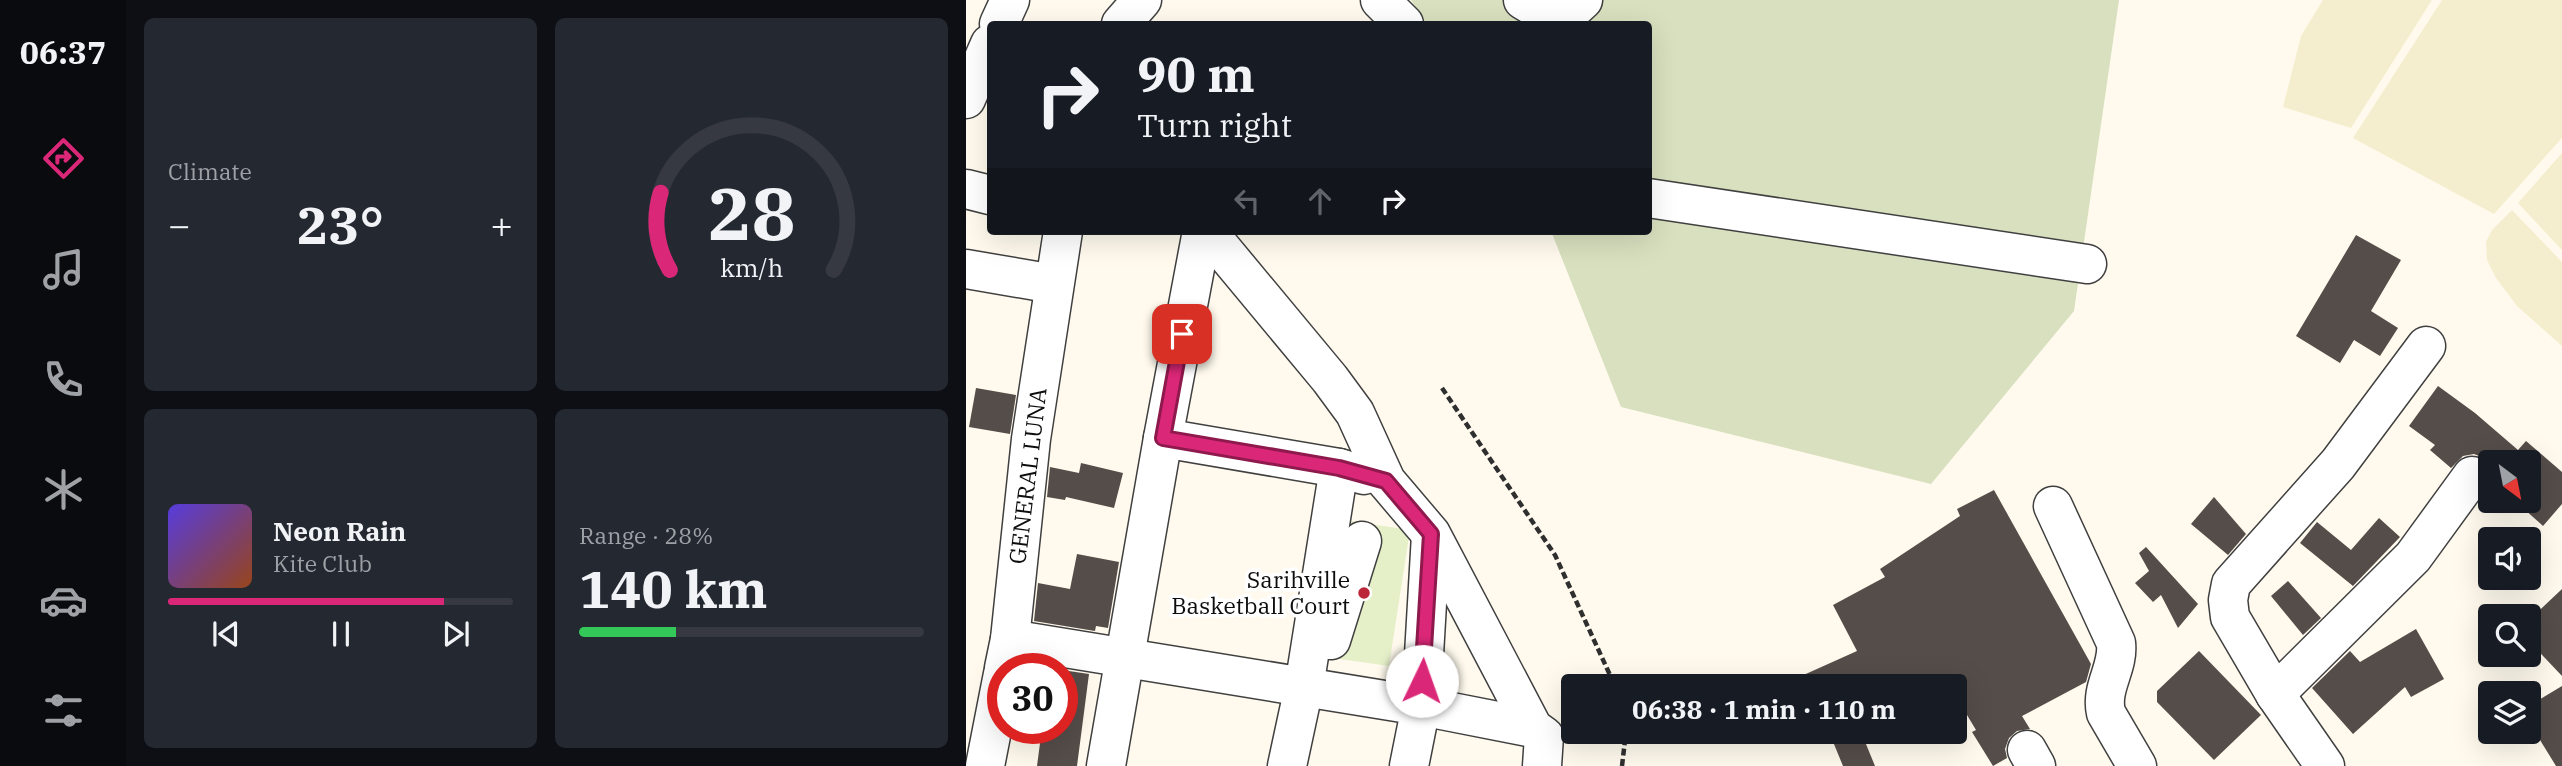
<!DOCTYPE html>
<meta charset="utf-8">
<style>
:root{--surface:#171b24;--page:#242831;--text:#f1f3f6;--muted:#9ea1a6;--line:#363941;--accent:#db2777}
body{margin:0;font-family:"IBM Plex Serif",serif;background:var(--page);color:var(--text);height:100vh;display:flex;flex-direction:column;font-size:26px;white-space:nowrap}
*{box-sizing:border-box;margin:0}
p{font-size:23px;color:var(--muted)}
.icon{flex:none;width:38px;height:38px;fill:none;stroke:currentColor;stroke-width:2;stroke-linecap:round;stroke-linejoin:round}
.map{position:relative;flex:1;overflow:hidden}
.details{display:flex;flex-direction:column;gap:18px;padding:18px;background:#0d0f14;width:840px}
.details>*{flex:none}
.guide{position:absolute;left:21px;top:21px;width:665px;height:214px;border-radius:7px;box-shadow:0 7px 28px #0002;background:#171b24;color:var(--text);overflow:hidden}
.needle{width:46px;rotate:148deg}
.buttons{position:absolute;left:1512px;top:450px;display:grid;gap:14px}
.buttons a{display:grid;place-items:center;width:63px;height:63px;border-radius:7px;background:var(--surface);box-shadow:0 7px 28px #0002;font-size:35px}
.speed{position:absolute;left:21px;top:653px;display:flex;gap:14px;font-size:35px;font-weight:700;text-align:center}
.speed>*{display:grid;place-content:center;width:91px;height:91px;border-radius:50%;background:var(--surface);box-shadow:0 7px 28px #0002;line-height:1}
.speed .limit{border:10px solid #d22;background:#fff;color:#111}
.pin{position:absolute;display:grid;place-items:center;width:60px;height:60px;color:#fff;margin:-30px;border-radius:14px;box-shadow:0 4px 10px #0006}
.me{position:absolute;width:77px;margin:-38px;rotate:3deg;stroke-linejoin:round;filter:drop-shadow(0 0 5px #0008)}
.turn{display:flex;align-items:center;gap:24px;height:147px;padding:0 35px;font-size:32px}
.turn .icon{width:91px;height:91px;stroke-width:2.5}
.turn b{display:block;font-size:49px;line-height:60px}
.lanes{display:flex;align-items:center;height:66px;padding:0 35px;background:#0003;justify-content:center;gap:35px;direction:ltr}
.lanes .off{opacity:.35}
.big{font-size:52px;font-weight:700;line-height:1.1}
.details .card{flex:1;display:flex;flex-direction:column;justify-content:center;gap:10px;min-width:0;padding:0 24px;border-radius:10px;background:var(--page)}
.details .dial{align-items:center;gap:0}
.dial svg{height:182px;overflow:visible;fill:none;stroke:var(--line);stroke-width:7;stroke-linecap:round;text-anchor:middle}
.dial text{fill:var(--text);stroke:none}
.song{display:flex;align-items:center;gap:21px}
.cover{width:84px;height:84px;border-radius:10px;background:linear-gradient(135deg,hsl(250 70% 55%),hsl(20 70% 35%))}
.played{height:7px;border-radius:4px;background:linear-gradient(90deg,var(--accent) 80%,var(--line) 80%)}
.keys{display:flex;justify-content:space-around;direction:ltr}
.heat{display:flex;justify-content:space-between;align-items:center;font-size:38px;direction:ltr}
.charge{height:10px;border-radius:5px;background:linear-gradient(90deg,#34c759 28%,var(--line) 0)}
.details .tiles{flex:1;display:grid;gap:18px;grid-template-columns:repeat(2,1fr)}
.trip{position:absolute;left:595px;top:674px;width:406px;height:70px;border-radius:7px;background:var(--surface);box-shadow:0 7px 28px #0002;font-weight:700;line-height:70px;text-align:center}
main{display:flex;flex:1;min-height:0}
.menu{display:flex;flex-direction:column;width:126px;justify-content:space-around;align-items:center;background:#090b0e;color:var(--muted)}
.menu .icon{width:49px;height:49px}
.menu .current{color:var(--accent)}
.menu b{font-size:32px;color:var(--text)}
.map>svg:first-child{display:block}
.farmland{fill:#f4eece}
.cemetery{fill:#d8e0bf}
.pitch{fill:#e5f0c9}
.building{fill:#554d49}
.lines{fill:none;stroke-linecap:round;stroke-linejoin:round}
.minor-casing{stroke:#404040;stroke-width:41}
.path{stroke:#2f2f2f;stroke-width:4.5;stroke-dasharray:7 3.5;stroke-linecap:butt}
.minor{stroke:#fff;stroke-width:38}
.route-casing{stroke:#8e194d;stroke-width:18}
.route{stroke:#db2777;stroke-width:12}
.poi-dot{fill:#bb2739;stroke:#fff;stroke-width:2.5}
.labels{text-anchor:middle;stroke-width:7;stroke-linejoin:round;paint-order:stroke}
.street-label{font-size:23px;fill:#0d0d0d;stroke:#fff}
.poi-label{font-size:23px;fill:#0d0d0d;stroke:#fff;text-anchor:end}
</style>
<main>
<nav class="menu">
<b>06:37</b>
<svg class="icon current" aria-label="directions" viewBox="0 0 24 24"><path d="M12 3l9 9-9 9-9-9zM9 14v-3h6M13 9l2 2-2 2"/></svg>
<svg class="icon" aria-label="music" viewBox="0 0 24 24"><path d="M9 18V5l10-2v13"/><circle cx="6" cy="18" r="3"/><circle cx="16" cy="16" r="3"/></svg>
<svg class="icon" aria-label="phone" viewBox="0 0 24 24"><path d="M5 4h4l2 5-3 2q2 4 5 5l2-3 5 2v4C11 20 4 13 5 4z"/></svg>
<svg class="icon" aria-label="climate" viewBox="0 0 24 24"><path d="M12 3v18M4 7l16 10M4 17L20 7"/></svg>
<svg class="icon" aria-label="car" viewBox="0 0 24 24"><path d="M5 17H2v-5l4-1 3-4h7l3 4 3 1v5h-3M9 17h6M6 11h13"/><circle cx="7" cy="17" r="2"/><circle cx="17" cy="17" r="2"/></svg>
<svg class="icon" aria-label="filters" viewBox="0 0 24 24"><path d="M4 7h16M4 17h16"/><circle cx="9" cy="7" r="2"/><circle cx="15" cy="17" r="2"/></svg>
</nav>
<section class="details">
<div class="tiles">
<div class="card"><p>Climate</p>
<div class="heat"><a>−</a><b class="big">23°</b><a>+</a></div>
</div>
<div class="card dial"><svg viewBox="0 0 100 80">
<path d="M14 69A42 42 0 1 1 86 69"/>
<path d="M14 69A42 42 0 0 1 10 35" stroke="#db2777"/>
<text x="50" y="56" font-size="32" font-weight="700">28</text>
<text x="50" y="72" font-size="11">km/h</text>
</svg></div>
<div class="card">
<div class="song"><i class="cover"></i><div><b>Neon Rain</b><p>Kite Club</p></div></div>
<div class="played"></div>
<div class="keys"><svg class="icon" aria-label="previous" viewBox="0 0 24 24"><path d="M18 5L8 12l10 7zM5 5v14"/></svg><svg class="icon" aria-label="pause" viewBox="0 0 24 24"><path d="M8 5v14M16 5v14"/></svg><svg class="icon" aria-label="next" viewBox="0 0 24 24"><path d="M6 5l10 7-10 7zM19 5v14"/></svg></div>
</div>
<div class="card"><p>Range · 28%</p><b class="big">140 km</b><div class="charge"></div></div>
</div>
</section>
<div class="map">
<svg width="1596" height="766" viewBox="0 0 1596 766">
<rect width="100%" height="100%" fill="#fffaed"/>
<!-- farmland -->
<g class="farmland">
<polygon points="1357,0 1466,0 1385,128 1317,107 1335,36"/>
<polygon points="1476,0 1596,0 1596,138 1528,214 1387,138"/>
<polygon points="1596,153 1596,250 1552,203"/>
<polygon points="1546,210 1596,262 1596,346 1551,306 1530,278 1521,260 1520,242 1526,230"/>
</g>
<!-- cemetery -->
<polygon class="cemetery" points="445,0 1153,0 1108,311 965,484 655,407 585,231 682,231 682,24 461,24"/>
<!-- pitch -->
<polygon class="pitch" points="372,519 444,530 423,666 352,656"/>
<!-- building -->
<g class="building">
<polygon points="1390,235 1435,260 1405,311 1432,328 1414,356 1388,340 1374,363 1330,336"/>
<polygon points="1472,386 1509,413 1552,450 1560,441 1596,472 1596,504 1577,526 1548,500 1563,500 1563,462 1524,462 1524,465 1518,458 1508,454 1497,456 1485,468 1464,450 1469,445 1443,426"/>
<polygon points="10,388 50,395 44,434 3,427"/>
<polygon points="115,463 157,473 148,508 100,497 99,500 81,497 84,467 113,473"/>
<polygon points="1028,490 1125,664 1120,682 1056,716 1064,729 1051,731 1043,738 1039,749 1041,758 1027,766 1006,732 1010,730 989,695 989,686 813,686 891,651 867,605 919,577 914,569 994,516 991,509"/>
<polygon points="1248,497 1280,534 1262,555 1225,524"/>
<polygon points="1413,518 1434,537 1387,586 1334,543 1351,522 1385,550"/>
<polygon points="1180,547 1232,604 1212,628 1195,595 1187,602 1169,583 1183,571 1173,553"/>
<polygon points="111,554 153,562 142,628 130,626 129,631 68,621 72,583 104,589"/>
<polygon points="1322,581 1355,618 1337,635 1305,596"/>
<polygon points="1596,589 1596,676 1563,641 1563,620"/>
<polygon points="1450,629 1478,679 1445,697 1439,687 1387,734 1346,688 1384,651 1394,662"/>
<polygon points="1233,651 1295,715 1248,760 1191,702 1191,691"/>
<polygon points="96,670 123,674 111,766 71,766 76,728 96,728"/>
<polygon points="1596,686 1596,766 1590,766 1563,722 1563,706"/>
<polygon points="863,732 895,732 909,766 877,766"/>
</g>
<g class="lines">
<!-- minor casing -->
<g class="minor-casing">
<g id="minor">
<polyline points="414,0 438,24"/>
<polyline points="557,0 593,22 617,0"/>
<polyline points="33,24 44,0"/>
<polyline points="155,24 176,0"/>
<polyline points="0,99 24,44"/>
<polyline points="0,189 24,195"/>
<polyline points="682,198 1121,264"/>
<polyline points="241,231 364,379 389,413 420,481 465,534 567,728 578,736 576,766"/>
<polyline points="0,269 88,284"/>
<polyline points="197,438 373,468 398,475"/>
<path d="M1087,506L1150,643C1153,668 1134,687 1140,713L1171,766"/>
<polyline points="44,639 455,706 567,728"/>
<polyline points="365,640 396,541"/>
<polyline points="38,668 44,639 65,439 97,231"/>
<polyline points="1309,694 1447,557 1506,476"/>
<polyline points="1061,750 1070,766"/>
<polyline points="19,766 37,674"/>
<polyline points="140,766 197,438 236,231"/>
<polyline points="321,766 338,687 373,468"/>
<polyline points="443,766 455,706 465,535"/>
<polyline points="1359,766 1309,694 1264,617 1262,600 1265,584 1372,464 1460,346"/>
</g>
</g>
<!-- path -->
<g class="path">
<polyline points="476,388 589,555 649,686"/>
<polyline points="656,766 660,732"/>
</g>
<!-- minor -->
<use href="#minor" class="minor"/>
</g>
<g class="lines">
<!-- route casing -->
<g class="route-casing">
<polyline id="route" points="216,334 197,438 373,468 420,481 465,534 456,681"/>
</g>
<!-- route -->
<use href="#route" class="route"/>
</g>
<!-- markers -->
<circle class="poi-dot" cx="398" cy="593" r="7"/>
<g class="labels">
<!-- street labels -->
<g class="street-label">
<text transform="translate(62 476) rotate(-83)" y="8">GENERAL LUNA</text>
</g>
<!-- poi labels -->
<g class="poi-label">
<text x="384" y="588">Sarihville<tspan x="384" dy="26">Basketball Court</tspan></text>
</g>
</g>
</svg>
<div class="buttons">
<a><svg class="needle" viewBox="-14 -14 28 28"><path d="M0-13l5 13h-10z" fill="#e53935"/><path d="M0 13l5-13h-10z" fill="#9ea1a6"/></svg></a>
<a><svg class="icon" aria-label="sound" viewBox="0 0 24 24"><path d="M4 9h4l5-4v14l-5-4H4zM17 9q2 3 0 6"/></svg></a>
<a><svg class="icon" aria-label="search" viewBox="0 0 24 24"><circle cx="10" cy="10" r="6"/><path d="M15 15l6 6"/></svg></a>
<a><svg class="icon" aria-label="layers" viewBox="0 0 24 24"><path d="M12 4l9 5-9 5-9-5zM3 14l9 5 9-5"/></svg></a>
</div>
<div class="speed"><div class="limit">30</div></div>
<div class="pin" style="left:216px;top:334px;background:#d93025"><svg class="icon" aria-label="arrive" viewBox="0 0 24 24"><path d="M6 21V4h12l-3 4 3 4H6"/></svg></div>
<svg class="me" style="left:456px;top:681px" viewBox="-20 -20 40 40"><circle r="19" fill="#fff"/><path d="M0-13L10 11 0 6-10 11z" fill="#db2777"/></svg>
<div class="trip">06:38 · 1 min · 110 m</div>
<div class="guide">
<div class="turn"><svg class="icon" aria-label="right" viewBox="0 0 24 24"><path d="M7 20v-9h11M14 6l5 5-5 5"/></svg><div><b>90 m</b>Turn right</div></div>
<div class="lanes"><svg class="icon off" aria-label="left" viewBox="0 0 24 24"><path d="M17 20v-9H6M10 6l-5 5 5 5"/></svg><svg class="icon off" aria-label="ahead" viewBox="0 0 24 24"><path d="M12 20V5M6 11l6-6 6 6"/></svg><svg class="icon" aria-label="right" viewBox="0 0 24 24"><path d="M7 20v-9h11M14 6l5 5-5 5"/></svg></div>
</div>
</div>
</main>
